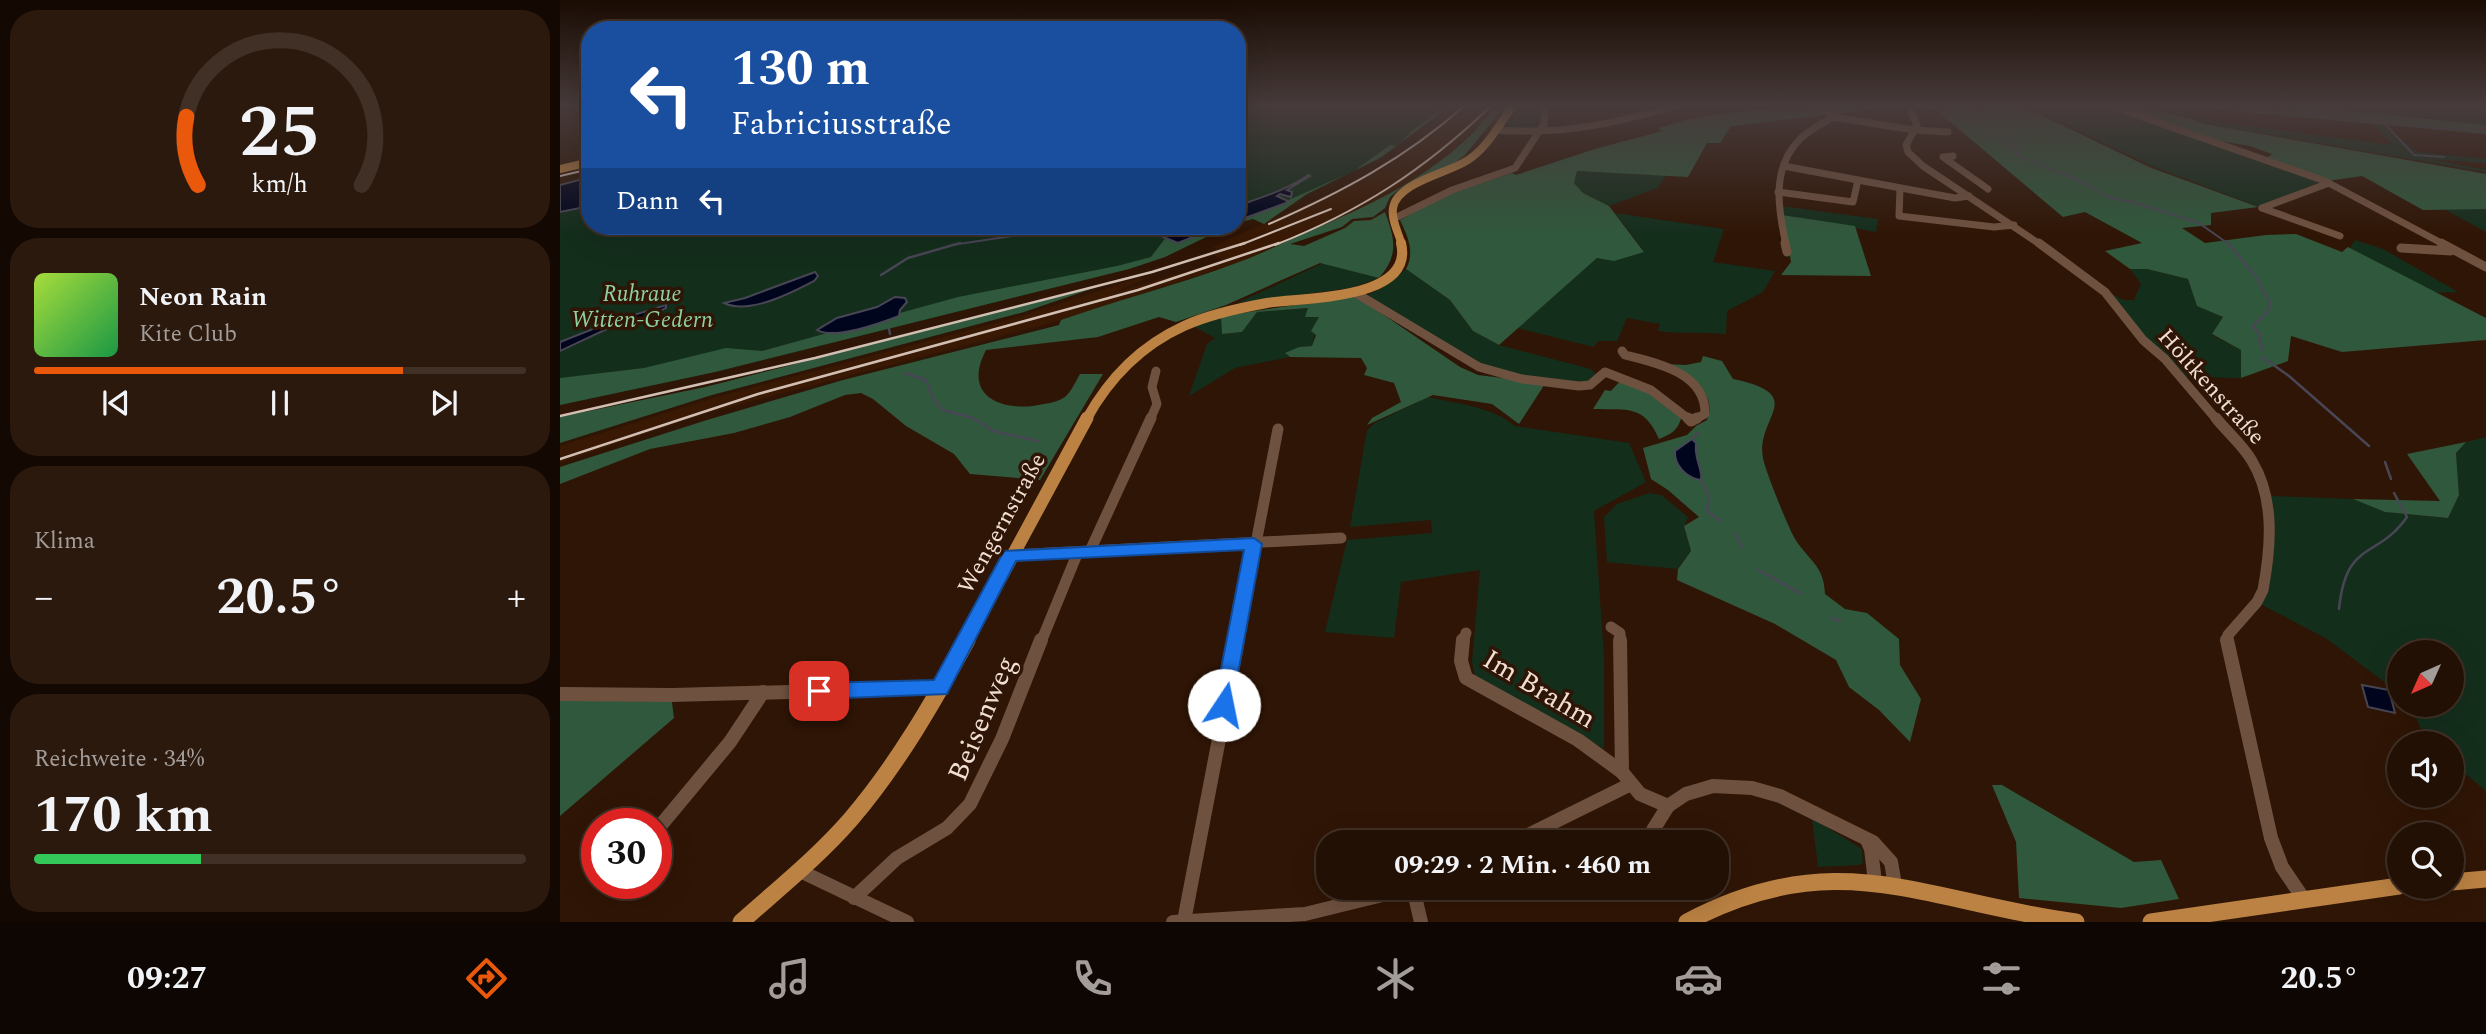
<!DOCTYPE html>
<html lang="de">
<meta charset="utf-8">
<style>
:root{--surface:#231004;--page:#2b190e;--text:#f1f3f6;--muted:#a39d9a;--line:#403026;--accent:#ea580c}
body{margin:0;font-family:Spectral,serif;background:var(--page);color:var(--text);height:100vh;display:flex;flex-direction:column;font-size:26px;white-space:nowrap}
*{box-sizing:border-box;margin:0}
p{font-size:23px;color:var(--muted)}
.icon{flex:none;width:38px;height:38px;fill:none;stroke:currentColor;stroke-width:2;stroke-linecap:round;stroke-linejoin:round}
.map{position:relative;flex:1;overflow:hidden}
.sheet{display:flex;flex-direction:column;gap:10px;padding:10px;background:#130902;width:560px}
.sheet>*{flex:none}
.guide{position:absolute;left:21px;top:21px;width:665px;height:214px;border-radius:28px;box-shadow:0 7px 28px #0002,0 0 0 2px var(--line);background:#1a4fa0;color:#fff;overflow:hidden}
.needle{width:46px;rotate:225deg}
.tools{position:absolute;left:1827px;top:640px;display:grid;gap:14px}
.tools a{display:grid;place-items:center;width:77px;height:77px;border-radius:50%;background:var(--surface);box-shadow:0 7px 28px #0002,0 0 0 2px var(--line);font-size:35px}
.speed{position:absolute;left:21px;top:808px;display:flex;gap:14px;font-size:35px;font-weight:700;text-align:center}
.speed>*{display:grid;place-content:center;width:91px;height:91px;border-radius:50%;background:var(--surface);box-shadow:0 7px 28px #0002,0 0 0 2px var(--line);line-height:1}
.speed .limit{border:10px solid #d22;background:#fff;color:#111}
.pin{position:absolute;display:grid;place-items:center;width:60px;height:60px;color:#fff;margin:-30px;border-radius:14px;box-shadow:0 4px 10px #0006}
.me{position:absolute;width:77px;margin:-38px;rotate:11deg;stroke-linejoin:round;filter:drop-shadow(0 0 5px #0008)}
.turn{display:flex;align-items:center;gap:24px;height:147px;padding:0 35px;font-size:32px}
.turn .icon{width:91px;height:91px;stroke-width:2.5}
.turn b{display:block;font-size:49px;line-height:60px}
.then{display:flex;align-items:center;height:66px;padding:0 35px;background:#0003;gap:14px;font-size:26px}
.big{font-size:52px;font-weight:700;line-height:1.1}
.sheet .tile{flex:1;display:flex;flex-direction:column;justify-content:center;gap:10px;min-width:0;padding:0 24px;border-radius:28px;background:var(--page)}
.sheet .dial{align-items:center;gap:0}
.dial svg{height:182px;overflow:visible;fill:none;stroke:var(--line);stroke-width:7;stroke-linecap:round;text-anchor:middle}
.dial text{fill:var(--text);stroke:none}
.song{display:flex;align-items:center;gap:21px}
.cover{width:84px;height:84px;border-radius:10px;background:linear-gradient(135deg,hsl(80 70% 55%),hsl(140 70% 35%))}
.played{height:7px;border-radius:4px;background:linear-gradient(90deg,var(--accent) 75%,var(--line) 75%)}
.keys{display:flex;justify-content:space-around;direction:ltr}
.heat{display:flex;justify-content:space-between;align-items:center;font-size:38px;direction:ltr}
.charge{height:10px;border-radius:5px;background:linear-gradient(90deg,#34c759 34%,var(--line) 0)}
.trip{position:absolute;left:756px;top:830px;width:413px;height:70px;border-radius:28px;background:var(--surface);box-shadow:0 7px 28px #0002,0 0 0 2px var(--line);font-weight:700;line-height:70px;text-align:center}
.tabs{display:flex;height:112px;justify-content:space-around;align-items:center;background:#0e0602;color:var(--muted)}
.tabs .icon{width:49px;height:49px}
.tabs .on{color:var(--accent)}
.tabs b{font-size:32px;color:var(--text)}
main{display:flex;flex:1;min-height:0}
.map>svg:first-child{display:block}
.built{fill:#391904}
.green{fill:#142e1c}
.forest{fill:#30583c}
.water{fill:#00051e;stroke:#484655;stroke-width:2}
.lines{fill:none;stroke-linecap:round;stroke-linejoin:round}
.stream-far1{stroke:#484655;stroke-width:2}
.stream{stroke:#484655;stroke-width:2.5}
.minor-far3{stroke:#6f513f;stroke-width:7}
.minor-far2{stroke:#6f513f;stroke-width:9}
.minor-far1{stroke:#6f513f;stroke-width:11}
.minor{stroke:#6f513f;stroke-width:14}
.major-far3{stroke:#bb8243;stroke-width:8}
.major-far2{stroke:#bb8243;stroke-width:10}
.major-far1{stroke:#bb8243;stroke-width:13}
.major{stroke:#bb8243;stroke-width:17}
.rail-far1{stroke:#d2bfb3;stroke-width:2}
.rail{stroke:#d2bfb3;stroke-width:2.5}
.route{fill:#1a73e8;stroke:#114b97;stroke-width:2}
.labels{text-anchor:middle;stroke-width:7;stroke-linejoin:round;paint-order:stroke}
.park-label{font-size:23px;font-style:italic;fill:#8fd0a0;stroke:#2f1505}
.street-label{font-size:23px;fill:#f1dfd4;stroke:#2f1505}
.near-street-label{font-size:28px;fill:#f1dfd4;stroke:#2f1505}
</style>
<main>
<section class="sheet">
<div class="tile dial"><svg viewBox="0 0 100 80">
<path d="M14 69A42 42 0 1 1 86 69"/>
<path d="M14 69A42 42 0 0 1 9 39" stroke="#ea580c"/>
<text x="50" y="56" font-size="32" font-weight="700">25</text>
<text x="50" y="72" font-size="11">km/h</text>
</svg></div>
<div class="tile">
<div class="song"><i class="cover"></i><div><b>Neon Rain</b><p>Kite Club</p></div></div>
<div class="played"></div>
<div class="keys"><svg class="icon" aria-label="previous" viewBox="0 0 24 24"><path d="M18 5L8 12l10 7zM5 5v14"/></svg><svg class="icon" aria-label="pause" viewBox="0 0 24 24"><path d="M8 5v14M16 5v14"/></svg><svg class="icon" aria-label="next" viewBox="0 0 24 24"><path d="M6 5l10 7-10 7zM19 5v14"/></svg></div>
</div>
<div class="tile"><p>Klima</p>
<div class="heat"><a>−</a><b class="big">20.5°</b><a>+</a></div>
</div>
<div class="tile"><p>Reichweite · 34%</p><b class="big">170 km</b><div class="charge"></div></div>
</section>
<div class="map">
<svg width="1926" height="922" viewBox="0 0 1926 922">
<rect width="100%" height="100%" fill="#2f1505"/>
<!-- built -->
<polygon class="built" points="900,106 936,106 923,122 871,170 791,215 680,262 491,323 144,414 0,463 0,446 153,398 458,317 582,277 585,279 552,293 662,261 650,252 656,249 651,247 781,189 831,162"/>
<!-- green -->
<g class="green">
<polygon points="677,106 890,106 820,158 733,201 677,223"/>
<polygon points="959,106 983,106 974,131 945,126 959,111"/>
<polygon points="1468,106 1549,107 1762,181 1699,207 1592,166"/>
<polygon points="1590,106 1605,106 1652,121 1680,125 1833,145 1812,124 1824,125 1857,152 1926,159 1926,163 1869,159 1926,170 1926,172 1660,126"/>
<polygon points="1785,106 1926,106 1926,125 1791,111"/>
<polygon points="1017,171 1107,175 1097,188 1049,206 1023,193 1014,183"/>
<path d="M30,205V226H669C635,240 605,259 569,269L155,372L0,405V212Z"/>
<polygon points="1221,206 1318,219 1316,232 1222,215"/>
<polygon points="1884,209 1926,209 1926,232"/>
<path d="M1055,213L1164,229L1153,262L1215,271L1203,292L1167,311L1166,334C1142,332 1121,334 1098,331L1100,324L1067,318L1057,341H1038L1034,347L957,328L1037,258L1054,260L1084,251Z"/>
<polygon points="1795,240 1823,249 1898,292 1873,293 1790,248"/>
<polygon points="763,263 819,278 791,288 677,303"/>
<polygon points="846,269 890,300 913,331 939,345 1031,369 1036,374 1035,379 1027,382 980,380 916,364 806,296 828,284"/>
<polygon points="1570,269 1587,269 1628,279 1637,305 1663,317 1652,335 1681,350 1681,378 1623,377 1584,339 1547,291 1563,300 1574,300 1581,284"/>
<polygon points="748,308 759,317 752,346 739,347 726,354 730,357 675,368 629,396 647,344 655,338 633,326 661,316 663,334 682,332 697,312"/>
<path d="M868,397C898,404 931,406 955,426L1069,443L1086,482L1034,511L1044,658V749L915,676L912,662L920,570L841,582L834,638L765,632L787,540L872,533L871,520L790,527L807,430L815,423Z"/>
<polygon points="1926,437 1926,791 1892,763 1892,744 1879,744 1860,727 1851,705 1892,705 1892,653 1839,653 1839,693 1767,639 1702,605 1708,588 1712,496 1793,499 1825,512 1888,518 1899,495 1896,453 1906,442"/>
<polygon points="1089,493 1101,495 1128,517 1124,527 1131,551 1117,569 1047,562 1044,517 1057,504"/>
<polygon points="1252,818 1302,849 1303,863 1299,865 1258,867"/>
</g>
<!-- forest -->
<g class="forest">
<polygon points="884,106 890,106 820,158 747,194 704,224 693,219 677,223 794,171 830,145 837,146 853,130"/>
<path d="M936,106H945L904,156L890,166L841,188L830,197L825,208L813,217L792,219L782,227L730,244L744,246L785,228L794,221L811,220L825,212C835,239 839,255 819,278L760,263L666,305L616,322L599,317L538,337L426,350C404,392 434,410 473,406C484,404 496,403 505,397C511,392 516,381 520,374H543L480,480L410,474L394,454L346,426L313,399L301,393L285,395L230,417L174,433L90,449L0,484V467L147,420L283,380L499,325L501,320C560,299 621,284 679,262C704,253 728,240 752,230C822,200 889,168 936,106Z"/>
<path d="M1262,106H1462L1589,167L1698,207L1651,213V225L1622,228L1645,243L1706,235L1736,234L1782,252L1788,247L1926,318V340L1782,352L1731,336L1728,361L1681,378V350L1652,334L1663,317L1637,306L1628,279L1587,269H1570L1545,251L1582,243L1525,212L1503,217L1376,110L1337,107L1171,126L1160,143H1147L1128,177L1017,171L1014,183L1023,193L1049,206L1084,252L1054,261L1037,258L939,345L913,331L890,300L846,269C855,252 848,237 840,220L885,195L952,173L956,175L1035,149L1102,131L1099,128C1151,110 1207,110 1262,106Z"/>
<polygon points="1557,106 1585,106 1650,125 1926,174 1926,209 1863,210 1802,176 1767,181 1706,158 1712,154 1690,146 1655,140"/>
<polygon points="1616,106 1785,106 1791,111 1926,125 1926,134"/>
<polygon points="1222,215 1295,226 1311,276 1221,275 1231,262"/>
<polygon points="610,226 669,226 605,257 569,269 155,372 0,405 0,378 84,368 166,348 202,351 398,297 557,266 591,257 609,233"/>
<polygon points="540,286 464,312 152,395 0,443 0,417 145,387"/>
<polygon points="796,296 900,367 918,375 984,383 983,387 959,424 932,404 873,395 807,425 812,418 841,402 834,383 804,375 807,368 801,358 730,357 725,353 739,347 752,346 756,335 751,331 759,317 745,317 748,308 697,312 682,332 662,334 661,316"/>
<path d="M1143,356L1162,361L1173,379C1250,395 1195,417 1203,458C1205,470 1228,527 1235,539C1249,561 1264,565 1265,594L1285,609L1307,613L1339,639L1340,665L1361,699L1350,742L1319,710L1289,687L1276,660L1215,624L1117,580L1118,569L1131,551L1124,526L1139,517L1108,490L1091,479L1083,448L1127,435L1136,426L1147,420C1159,391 1126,376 1105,364L1126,365L1141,362Z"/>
<path d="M1062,379L1073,382L1119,413L1121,419C1117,431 1111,434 1099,439C1084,404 1067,410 1033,409L1045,390L1051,391Z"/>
<polygon points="1906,442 1896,453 1899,495 1888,518 1825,512 1793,499 1880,501 1847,454"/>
<polygon points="111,695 114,718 0,816 0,698"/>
<polygon points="1432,785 1442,785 1574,862 1601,860 1619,899 1561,908 1459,898 1456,842"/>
</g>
<!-- water -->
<g class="water">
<path d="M748,175L750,176L727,190L732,192L731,197L720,194L717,196L728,201L726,203L677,221V206C700,198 729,189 748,175Z"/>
<polygon points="30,177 30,206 0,212 0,185"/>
<polygon points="609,226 642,226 633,228 640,234 618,243 591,232"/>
<path d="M255,272L258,276L254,281C231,293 189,315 164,303L185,298Z"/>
<path d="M335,297L345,298L347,302L340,310L339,316C321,323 274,340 257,330L277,318L317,307Z"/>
<polygon points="106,305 106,308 88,317 51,327 0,351 0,342 48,323"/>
<path d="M1132,439L1136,443C1134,460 1143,469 1141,480C1127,478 1114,466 1115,451Z"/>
<polygon points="1802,685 1829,690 1835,713 1808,707"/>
</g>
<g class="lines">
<!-- stream-far1 -->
<g class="stream-far1">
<path d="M1683,106L1844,125C1859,123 1870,128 1885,129C1899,129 1912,128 1926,130"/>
<polyline points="1424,110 1411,113 1459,156 1524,183 1547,197 1573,202 1639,223 1670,245"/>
<polyline points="1768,116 1769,106"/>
<polyline points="1822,121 1854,155 1884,157"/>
<polyline points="1451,128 1447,135 1457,150 1455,153"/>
<polyline points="392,245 452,236 453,233 447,229 450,226"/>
</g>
<!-- stream -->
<g class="stream">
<polyline points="1668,243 1696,277 1710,303 1708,311 1693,326 1701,337 1699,340 1703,350"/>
<polyline points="321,275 348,258 400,243"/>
<polyline points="329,329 330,334"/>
<polyline points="1702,357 1729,376 1809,446"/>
<polyline points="345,373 366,380 374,400 383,410 413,418 433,431 478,441"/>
<polyline points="1132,439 1138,433"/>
<polyline points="1825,462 1831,479"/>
<polyline points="1141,480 1149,496 1147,511 1161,521"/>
<polyline points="1175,533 1182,547"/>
<polyline points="1198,570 1242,594"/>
<path d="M1779,609C1786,539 1817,560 1847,517L1834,493"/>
<polyline points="1272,618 1280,621"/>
</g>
<!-- minor-far3 -->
<g class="minor-far3">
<polyline points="1259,106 1273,117 1354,130 1388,132"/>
<polyline points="1551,106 1765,181 1885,245"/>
<polyline points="1350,110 1357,125 1346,145 1348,152 1363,166 1481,245"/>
<path d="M935,130C1001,135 1053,124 1116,106"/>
<polyline points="1393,156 1383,157 1428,189"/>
<polyline points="1298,180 1395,198 1409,196"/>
<polyline points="1340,189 1339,216 1434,227 1454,225"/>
<polyline points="1218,192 1293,202 1298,180 1224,166"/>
<polyline points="1702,208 1780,236"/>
<polyline points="1702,208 1769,183"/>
<polyline points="835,218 892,190 955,168 984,124 985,106"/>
<path d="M1226,245C1218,209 1211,168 1240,139C1250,129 1262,124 1273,117"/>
</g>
<!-- minor-far2 -->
<g class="minor-far2">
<polyline points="1225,243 1227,252"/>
<polyline points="1479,243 1545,292 1583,340 1605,359 1657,420"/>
<polyline points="1881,243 1926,267"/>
<polyline points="1841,248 1891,251"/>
<polyline points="794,292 919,367 962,379 1019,386 1030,385 1045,372 1091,390 1130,420"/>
<path d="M1062,351L1065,355C1097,363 1146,373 1145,414L1133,420"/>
<polyline points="590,420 597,404 592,387 596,371"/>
</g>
<!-- minor-far1 -->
<g class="minor-far1">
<polyline points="1128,418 1131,421 1137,418"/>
<path d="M1656,418C1667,432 1683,445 1692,461C1715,499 1711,547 1703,590L1697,602L1668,635L1667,642"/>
<polyline points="530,551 591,418"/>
<polyline points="451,555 781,538"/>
<polyline points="1051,627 1060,633 1060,642"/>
<polyline points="481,642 518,552"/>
<polyline points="677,642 718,429"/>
<polyline points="903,642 906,633"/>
</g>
<!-- minor -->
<g class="minor">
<polyline points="903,640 901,661 906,678 1018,740 1062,772"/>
<polyline points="1060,640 1062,772 1080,794 1108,806 1126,794 1153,786 1192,788 1220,796 1313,842 1331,862 1335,885"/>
<polyline points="1667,640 1711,838 1722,867 1743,898"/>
<polyline points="0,694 112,695 380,688"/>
<polyline points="1093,830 1108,806"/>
<polyline points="96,831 170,742 203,692"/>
<polyline points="96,836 103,853"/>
<polyline points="1307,840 1311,849 1315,882"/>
<polyline points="954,842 1069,785"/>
<polyline points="240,871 347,922"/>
<polyline points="853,888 861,922"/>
<polyline points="294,898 337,858 387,828 410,804 442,739 481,640"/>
<polyline points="624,921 678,640"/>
<polyline points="613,922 745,914 855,887"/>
</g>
<!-- major-far3 -->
<g class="major-far3">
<polyline points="0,169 30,162"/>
<path d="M842,245C839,234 831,220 833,208C837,182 889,173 908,160C928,147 939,124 953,106"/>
</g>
<!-- major-far2 -->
<path class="major-far2" d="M526,420C549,378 580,346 624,326C650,314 679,308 707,303C742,297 855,301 841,243"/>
<!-- major-far1 -->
<polyline class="major-far1" points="406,642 527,418"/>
<!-- major -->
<g class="major">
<polyline points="1892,882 1926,879"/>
<path d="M181,922C218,889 258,857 291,819C337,765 373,703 407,640"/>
<path d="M1127,922C1277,842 1365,902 1516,922"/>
<polyline points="1591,922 1839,886"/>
</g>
<!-- rail-far1 -->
<g class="rail-far1">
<polyline points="0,176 30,169"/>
<path d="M709,224C780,193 846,158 904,106"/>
<polyline points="680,245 771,209"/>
<path d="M715,245C801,211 864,170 931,106"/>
</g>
<!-- rail -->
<g class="rail">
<polyline points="0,416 255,358 592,272 685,243"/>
<polyline points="0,459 198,394 578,290 719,243"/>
</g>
</g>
<!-- sky -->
<linearGradient id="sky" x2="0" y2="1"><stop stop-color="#1a0c03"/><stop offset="0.45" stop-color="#473b3b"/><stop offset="1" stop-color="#473b3b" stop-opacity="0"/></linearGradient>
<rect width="1926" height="235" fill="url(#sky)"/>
<!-- route -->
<polygon class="route" points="694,538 702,544 671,711 664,714 657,711 654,705 684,550 456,561 387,694 259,699 252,697 249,691 252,686 259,683 374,680 444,551"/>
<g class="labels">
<!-- park labels -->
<g class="park-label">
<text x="82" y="301">Ruhraue<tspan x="82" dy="26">Witten-Gedern</tspan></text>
</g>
<!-- street labels -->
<g class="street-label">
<text transform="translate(1652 386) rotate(48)" y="8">Höltkenstraße</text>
<text transform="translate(441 523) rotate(-61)" y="8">Wengernstraße</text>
</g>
<!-- near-street labels -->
<g class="near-street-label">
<text transform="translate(980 688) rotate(31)" y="10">Im Brahm</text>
<text transform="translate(421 718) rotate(-67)" y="10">Beisenweg</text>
</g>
</g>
</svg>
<div class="tools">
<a><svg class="needle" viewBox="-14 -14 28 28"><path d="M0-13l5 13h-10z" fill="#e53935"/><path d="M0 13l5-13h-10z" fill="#a39d9a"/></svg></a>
<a><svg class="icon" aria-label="sound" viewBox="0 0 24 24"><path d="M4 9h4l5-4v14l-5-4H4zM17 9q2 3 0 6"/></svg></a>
<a><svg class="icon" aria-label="search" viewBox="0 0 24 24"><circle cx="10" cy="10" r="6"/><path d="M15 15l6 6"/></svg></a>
</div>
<div class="speed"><div class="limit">30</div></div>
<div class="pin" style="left:259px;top:691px;background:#d93025"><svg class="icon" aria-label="arrive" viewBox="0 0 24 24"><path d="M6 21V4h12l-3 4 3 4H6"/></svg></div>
<svg class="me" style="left:664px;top:705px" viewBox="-20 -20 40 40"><circle r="19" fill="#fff"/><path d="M0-13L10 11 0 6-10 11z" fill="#1a73e8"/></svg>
<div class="trip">09:29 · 2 Min. · 460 m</div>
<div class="guide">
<div class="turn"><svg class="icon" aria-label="left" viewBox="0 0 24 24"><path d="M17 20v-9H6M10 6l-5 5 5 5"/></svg><div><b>130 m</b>Fabriciusstraße</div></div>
<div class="then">Dann<svg class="icon" aria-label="left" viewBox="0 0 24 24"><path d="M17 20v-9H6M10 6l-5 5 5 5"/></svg></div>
</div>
</div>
</main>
<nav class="tabs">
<b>09:27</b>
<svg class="icon on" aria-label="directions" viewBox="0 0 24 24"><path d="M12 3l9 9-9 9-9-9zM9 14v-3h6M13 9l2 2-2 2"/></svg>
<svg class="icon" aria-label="music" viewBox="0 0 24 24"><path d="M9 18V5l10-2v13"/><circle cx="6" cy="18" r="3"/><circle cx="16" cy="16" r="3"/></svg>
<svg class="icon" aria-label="phone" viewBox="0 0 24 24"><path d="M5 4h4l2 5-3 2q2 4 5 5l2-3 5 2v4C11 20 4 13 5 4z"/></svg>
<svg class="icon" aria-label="climate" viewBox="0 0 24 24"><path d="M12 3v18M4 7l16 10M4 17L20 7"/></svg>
<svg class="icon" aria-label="car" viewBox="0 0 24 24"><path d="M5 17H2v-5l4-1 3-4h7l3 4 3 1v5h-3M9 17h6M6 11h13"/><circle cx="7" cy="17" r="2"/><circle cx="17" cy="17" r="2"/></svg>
<svg class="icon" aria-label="filters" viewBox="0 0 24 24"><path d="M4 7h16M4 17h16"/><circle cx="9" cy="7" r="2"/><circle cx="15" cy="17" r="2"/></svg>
<b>20.5°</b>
</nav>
